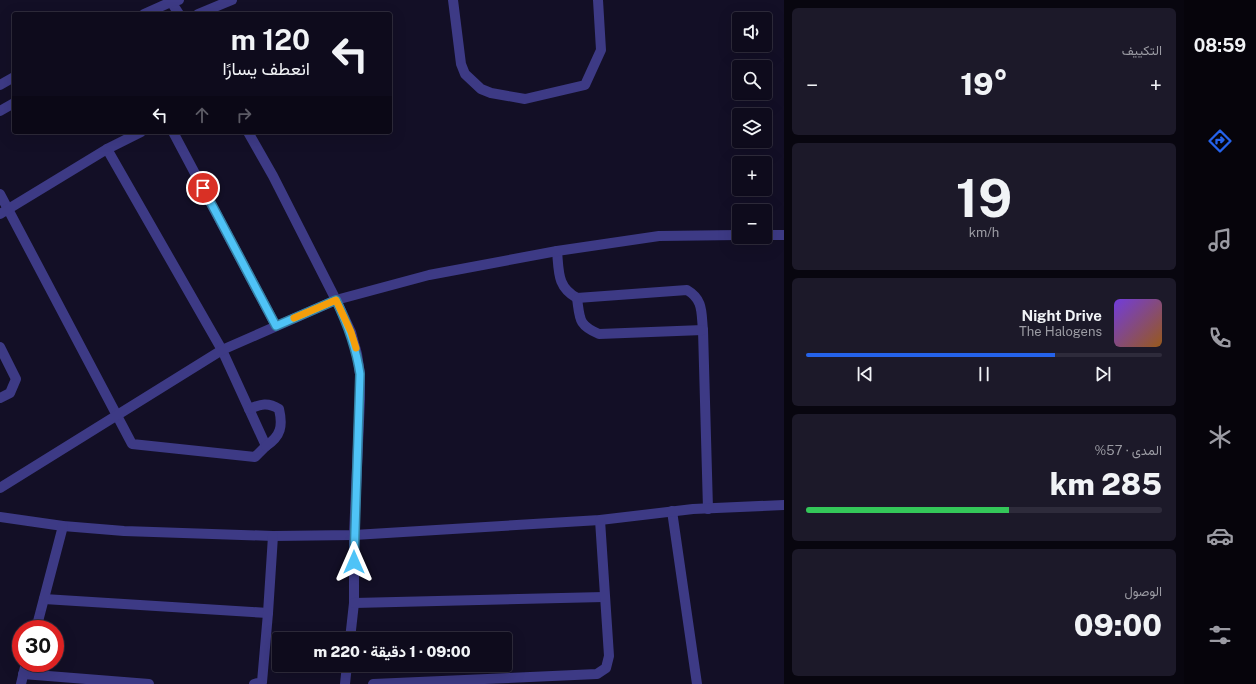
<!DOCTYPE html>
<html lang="ar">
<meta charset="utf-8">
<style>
:root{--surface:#0e0b1c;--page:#1c1929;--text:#f1f3f6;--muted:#9b9ba3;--line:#2e2b3b;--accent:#2563eb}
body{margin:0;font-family:"Public Sans",Vazirmatn,sans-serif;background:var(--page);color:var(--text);direction:rtl;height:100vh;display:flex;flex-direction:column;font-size:15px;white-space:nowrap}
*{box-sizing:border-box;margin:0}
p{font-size:13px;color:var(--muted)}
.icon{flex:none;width:22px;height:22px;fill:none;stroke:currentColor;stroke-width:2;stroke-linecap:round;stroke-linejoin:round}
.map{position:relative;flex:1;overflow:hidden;direction:ltr}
.panel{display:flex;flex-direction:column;gap:8px;padding:8px;background:#08060f;width:400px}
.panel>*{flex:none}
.banner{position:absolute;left:12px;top:12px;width:380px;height:122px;border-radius:4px;box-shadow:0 4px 16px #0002,0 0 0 1px var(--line);direction:rtl;background:#0e0b1c;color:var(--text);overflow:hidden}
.buttons{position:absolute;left:732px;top:12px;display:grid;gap:8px}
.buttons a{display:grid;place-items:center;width:40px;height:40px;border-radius:4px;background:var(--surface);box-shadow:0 4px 16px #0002,0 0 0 1px var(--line);font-size:20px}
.speed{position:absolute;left:12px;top:620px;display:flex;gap:8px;font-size:20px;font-weight:700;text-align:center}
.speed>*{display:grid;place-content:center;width:52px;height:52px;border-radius:50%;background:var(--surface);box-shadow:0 4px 16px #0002,0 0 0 1px var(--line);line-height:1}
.speed .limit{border:6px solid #d22;background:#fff;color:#111}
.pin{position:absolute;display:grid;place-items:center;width:34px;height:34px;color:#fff;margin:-17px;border:2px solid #fff;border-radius:50%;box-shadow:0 1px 4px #0007}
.me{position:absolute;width:44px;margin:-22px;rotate:0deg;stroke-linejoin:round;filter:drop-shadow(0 0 3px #0008)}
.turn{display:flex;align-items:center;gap:14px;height:84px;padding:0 16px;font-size:18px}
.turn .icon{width:52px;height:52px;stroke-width:2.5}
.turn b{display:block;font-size:28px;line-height:34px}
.lanes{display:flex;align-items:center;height:38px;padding:0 16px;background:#0003;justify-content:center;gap:20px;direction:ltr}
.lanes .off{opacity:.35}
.big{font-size:30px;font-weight:800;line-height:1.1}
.panel .card{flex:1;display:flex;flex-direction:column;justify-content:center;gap:6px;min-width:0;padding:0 14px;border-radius:6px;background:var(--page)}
.panel .dial{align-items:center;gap:0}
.dial b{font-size:52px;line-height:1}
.song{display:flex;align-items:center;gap:12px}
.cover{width:48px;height:48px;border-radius:6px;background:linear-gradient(135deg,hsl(260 70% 55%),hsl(30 70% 35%))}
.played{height:4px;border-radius:2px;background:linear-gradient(90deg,var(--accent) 70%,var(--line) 70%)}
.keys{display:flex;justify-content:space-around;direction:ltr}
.heat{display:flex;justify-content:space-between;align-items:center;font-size:22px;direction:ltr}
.charge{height:6px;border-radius:3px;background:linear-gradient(90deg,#34c759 57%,var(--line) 0)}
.trip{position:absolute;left:272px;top:632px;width:240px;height:40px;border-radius:4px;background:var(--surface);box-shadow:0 4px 16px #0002,0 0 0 1px var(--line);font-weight:800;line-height:40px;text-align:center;direction:rtl}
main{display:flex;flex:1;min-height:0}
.dock{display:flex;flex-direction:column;width:72px;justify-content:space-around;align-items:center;background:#06040b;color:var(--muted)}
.dock .icon{width:28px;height:28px}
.dock .active{color:var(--accent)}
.dock b{font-size:18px;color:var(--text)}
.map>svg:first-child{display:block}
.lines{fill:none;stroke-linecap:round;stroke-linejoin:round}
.minor{stroke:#3d3a85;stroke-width:10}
.route-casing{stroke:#337fa1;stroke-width:10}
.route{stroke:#4fc3f7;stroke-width:7}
.slow{stroke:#f59e0b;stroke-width:7}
</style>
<main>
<nav class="dock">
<b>08:59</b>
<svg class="icon active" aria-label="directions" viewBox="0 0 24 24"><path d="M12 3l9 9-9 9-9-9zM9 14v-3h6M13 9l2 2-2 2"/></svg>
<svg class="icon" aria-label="music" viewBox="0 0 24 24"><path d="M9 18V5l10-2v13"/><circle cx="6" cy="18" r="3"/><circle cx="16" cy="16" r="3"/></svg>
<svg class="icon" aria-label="phone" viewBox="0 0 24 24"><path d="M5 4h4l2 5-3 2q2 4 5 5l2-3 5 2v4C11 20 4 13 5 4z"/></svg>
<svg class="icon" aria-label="climate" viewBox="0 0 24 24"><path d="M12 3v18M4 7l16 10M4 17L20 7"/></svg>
<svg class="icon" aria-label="car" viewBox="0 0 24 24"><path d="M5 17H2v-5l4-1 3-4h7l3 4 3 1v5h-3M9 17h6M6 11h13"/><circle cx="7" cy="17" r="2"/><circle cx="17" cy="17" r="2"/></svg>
<svg class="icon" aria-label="filters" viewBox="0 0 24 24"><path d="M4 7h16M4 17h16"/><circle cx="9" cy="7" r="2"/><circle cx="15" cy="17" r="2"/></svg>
</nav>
<section class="panel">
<div class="card"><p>التكييف</p>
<div class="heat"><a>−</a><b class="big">19°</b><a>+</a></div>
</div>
<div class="card dial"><b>19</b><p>km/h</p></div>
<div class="card">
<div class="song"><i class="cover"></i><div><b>Night Drive</b><p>The Halogens</p></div></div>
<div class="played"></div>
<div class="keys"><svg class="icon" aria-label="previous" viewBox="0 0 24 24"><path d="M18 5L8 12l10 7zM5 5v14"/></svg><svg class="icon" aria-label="pause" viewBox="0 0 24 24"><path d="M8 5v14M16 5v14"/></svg><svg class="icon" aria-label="next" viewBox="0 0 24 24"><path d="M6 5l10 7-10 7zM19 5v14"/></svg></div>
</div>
<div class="card"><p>المدى · 57%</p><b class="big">285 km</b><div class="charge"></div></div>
<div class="card"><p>الوصول</p><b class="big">09:00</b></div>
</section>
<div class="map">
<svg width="784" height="684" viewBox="0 0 784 684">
<rect width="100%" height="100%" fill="#130f26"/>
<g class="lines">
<!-- minor -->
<g class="minor">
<polyline points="170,0 179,14"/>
<polyline points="453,0 461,64 465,74 481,89 491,93 525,99 585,85 601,50 598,0"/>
<polyline points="144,14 171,2 179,0"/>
<polyline points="198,14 232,0"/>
<polyline points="0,85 14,77"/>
<polyline points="0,111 14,103"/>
<polyline points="173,132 276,326"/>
<polyline points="248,132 273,176 336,300 351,332 357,354 360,374 360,399 354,535 354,603 350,639"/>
<polyline points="0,194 132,444 255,457 266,446 222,350 107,149"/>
<polyline points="0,214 107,149 141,132"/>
<polyline points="765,235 784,235"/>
<path d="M557,251C559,272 557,287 577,298L687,290C704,300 701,313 703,330L708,509"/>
<path d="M577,298C580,319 578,325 599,334L703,330"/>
<polyline points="0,347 16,379 10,393 0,398"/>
<path d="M249,409C261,404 268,402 279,409C283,426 281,436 266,446"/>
<polyline points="0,488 222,350 336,300 429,275 557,251 659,236 739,235"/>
<polyline points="672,511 697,684"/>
<polyline points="0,517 63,526 124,531 273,536 354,535 600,520 693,509 784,505"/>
<polyline points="44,599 268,613"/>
<polyline points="354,603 604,597"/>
<polyline points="36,629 63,526"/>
<polyline points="23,674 149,684"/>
<polyline points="21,684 26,663"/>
<polyline points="254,684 262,682 268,613 273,536"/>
<polyline points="345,684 347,665"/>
<polyline points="373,684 597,674 606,668 609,656 600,520"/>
</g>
</g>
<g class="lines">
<!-- route casing -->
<g class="route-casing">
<path id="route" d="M203,188L276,326L336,300C348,325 356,347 360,374L354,562"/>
</g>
<!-- route -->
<use href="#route" class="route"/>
<!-- slow -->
<polyline class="slow" points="294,318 336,300 351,332 356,348"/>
</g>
</svg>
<div class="buttons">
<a><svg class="icon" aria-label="sound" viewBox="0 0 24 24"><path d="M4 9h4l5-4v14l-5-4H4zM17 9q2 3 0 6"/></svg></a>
<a><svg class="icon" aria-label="search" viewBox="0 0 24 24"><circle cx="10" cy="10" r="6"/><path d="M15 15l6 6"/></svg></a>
<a><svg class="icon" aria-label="layers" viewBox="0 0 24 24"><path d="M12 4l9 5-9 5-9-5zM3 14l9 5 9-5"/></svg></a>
<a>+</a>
<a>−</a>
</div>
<div class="speed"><div class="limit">30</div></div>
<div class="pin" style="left:203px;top:188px;background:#d93025"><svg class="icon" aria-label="arrive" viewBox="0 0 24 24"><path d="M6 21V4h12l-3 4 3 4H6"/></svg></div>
<svg class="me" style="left:354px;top:562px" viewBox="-20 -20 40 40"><path d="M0-17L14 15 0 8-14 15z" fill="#4fc3f7" stroke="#fff" stroke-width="4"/></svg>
<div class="trip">09:00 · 1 دقيقة · 220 m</div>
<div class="banner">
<div class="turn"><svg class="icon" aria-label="left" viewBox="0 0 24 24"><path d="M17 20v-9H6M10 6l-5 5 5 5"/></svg><div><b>120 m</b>انعطف يسارًا</div></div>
<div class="lanes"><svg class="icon" aria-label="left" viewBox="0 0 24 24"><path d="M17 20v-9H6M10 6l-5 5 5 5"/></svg><svg class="icon off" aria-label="ahead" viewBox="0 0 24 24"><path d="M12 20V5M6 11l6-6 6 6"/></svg><svg class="icon off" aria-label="right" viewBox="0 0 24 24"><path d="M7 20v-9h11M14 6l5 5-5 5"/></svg></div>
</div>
</div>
</main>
